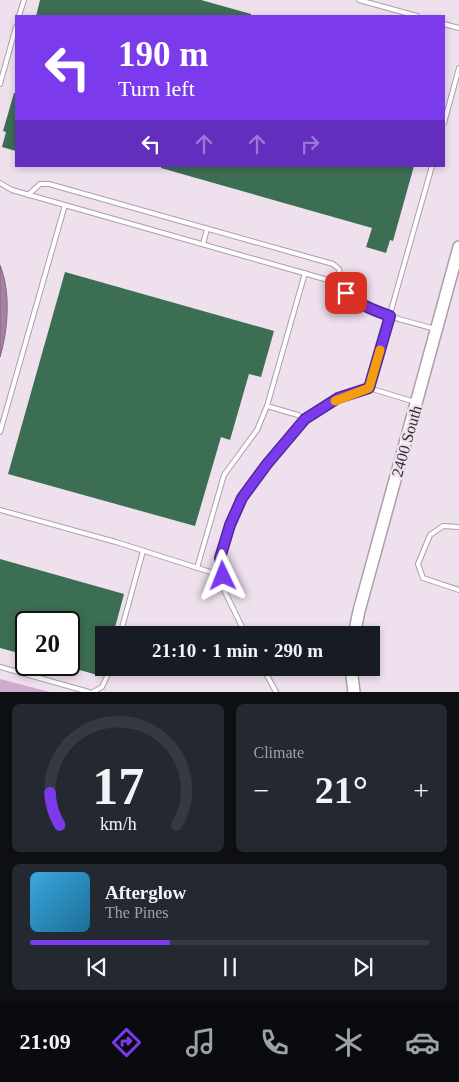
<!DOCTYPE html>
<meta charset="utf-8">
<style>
:root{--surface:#171b24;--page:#242831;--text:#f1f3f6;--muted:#9ea1a6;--line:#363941;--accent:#7c3aed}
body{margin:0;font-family:Georgia,serif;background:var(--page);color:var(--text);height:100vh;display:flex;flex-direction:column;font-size:19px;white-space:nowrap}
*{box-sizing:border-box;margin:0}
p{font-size:16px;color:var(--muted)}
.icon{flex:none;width:28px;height:28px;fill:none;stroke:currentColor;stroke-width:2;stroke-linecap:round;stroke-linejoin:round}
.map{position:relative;height:692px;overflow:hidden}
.drawer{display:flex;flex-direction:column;gap:12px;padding:12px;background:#0d0f14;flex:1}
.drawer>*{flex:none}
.banner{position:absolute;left:15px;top:15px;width:430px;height:152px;border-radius:0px;box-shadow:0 2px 8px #0003;background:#7c3aed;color:#fff;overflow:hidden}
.speed{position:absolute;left:15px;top:611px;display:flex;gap:10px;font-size:25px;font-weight:700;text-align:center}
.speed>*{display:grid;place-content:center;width:65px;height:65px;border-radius:50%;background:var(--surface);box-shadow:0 2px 8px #0003;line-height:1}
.speed .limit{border:2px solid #111;border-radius:8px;background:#fff;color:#111}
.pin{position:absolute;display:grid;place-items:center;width:42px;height:42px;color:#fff;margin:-21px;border-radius:10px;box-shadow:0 2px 8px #0006}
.me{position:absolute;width:55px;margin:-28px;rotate:358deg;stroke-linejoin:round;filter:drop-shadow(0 0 4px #0008)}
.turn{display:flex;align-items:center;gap:18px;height:105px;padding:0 20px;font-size:22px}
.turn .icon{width:65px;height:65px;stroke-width:2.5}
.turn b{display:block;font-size:35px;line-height:42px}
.lanes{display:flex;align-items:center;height:48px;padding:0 20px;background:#0003;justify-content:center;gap:25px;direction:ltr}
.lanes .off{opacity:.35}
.big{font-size:38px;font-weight:700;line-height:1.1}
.drawer .card{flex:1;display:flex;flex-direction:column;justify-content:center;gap:8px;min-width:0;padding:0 18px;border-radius:8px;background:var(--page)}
.drawer .dial{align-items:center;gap:0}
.dial svg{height:130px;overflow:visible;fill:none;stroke:var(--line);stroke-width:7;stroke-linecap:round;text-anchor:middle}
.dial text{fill:var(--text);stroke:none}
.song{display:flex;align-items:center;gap:15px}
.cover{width:60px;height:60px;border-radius:8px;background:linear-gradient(135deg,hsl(200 70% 55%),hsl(200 70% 35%))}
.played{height:5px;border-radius:2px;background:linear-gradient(90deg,var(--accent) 35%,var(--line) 35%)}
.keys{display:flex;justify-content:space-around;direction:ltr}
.heat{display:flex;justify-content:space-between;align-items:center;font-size:28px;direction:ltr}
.drawer .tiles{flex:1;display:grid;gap:12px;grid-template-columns:1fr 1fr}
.card:last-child{grid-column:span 2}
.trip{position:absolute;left:95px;top:626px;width:285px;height:50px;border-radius:0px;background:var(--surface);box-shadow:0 2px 8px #0003;font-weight:700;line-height:50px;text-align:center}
.tabs{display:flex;height:80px;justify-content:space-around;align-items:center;background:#090b0e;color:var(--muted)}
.tabs .icon{width:35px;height:35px}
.tabs .current{color:var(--accent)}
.tabs b{font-size:22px;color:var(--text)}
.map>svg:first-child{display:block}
.green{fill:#d0aacd}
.water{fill:#a780a4;stroke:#846782}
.building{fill:#3c6e53}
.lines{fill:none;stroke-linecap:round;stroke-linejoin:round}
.lane-casing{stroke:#ac9eaa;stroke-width:6}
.secondary-casing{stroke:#ac9eaa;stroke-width:14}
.lane{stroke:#fff;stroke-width:4}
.secondary{stroke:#fff;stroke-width:11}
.route-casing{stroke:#51269a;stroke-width:12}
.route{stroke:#7c3aed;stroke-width:9}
.slow{stroke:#f59e0b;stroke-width:9}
.labels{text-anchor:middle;stroke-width:5;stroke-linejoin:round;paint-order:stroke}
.street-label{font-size:16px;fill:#322d32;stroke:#eee0ed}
</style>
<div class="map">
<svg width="459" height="692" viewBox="0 0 459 692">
<rect width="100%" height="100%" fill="#eee0ed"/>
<!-- green -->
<polygon class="green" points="0,679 50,692 0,692"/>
<!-- water -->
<path class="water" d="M0,265C11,292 8,330 0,357Z"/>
<!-- building -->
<g class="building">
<polygon points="40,0 201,0 251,14 251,16 36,16"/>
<polygon points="14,93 16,93 16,151 2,147 6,132 3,131"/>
<polygon points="161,166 414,166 393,241 390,240 386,253 366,247 372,228 161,168"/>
<polygon points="65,272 274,331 261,377 249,374 230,440 221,437 195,526 8,474"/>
<polygon points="0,559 124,594 113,635 104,635 104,667 101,676 69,667 69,622 26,622 26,655 0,648"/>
</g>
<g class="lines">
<!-- lane casing -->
<g class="lane-casing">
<g id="lane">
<polyline points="359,0 417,16"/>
<polyline points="19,16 24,0"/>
<polyline points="444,24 459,28"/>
<polyline points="0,84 16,27"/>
<polyline points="444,123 459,68"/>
<path d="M0,183L12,190L342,284C355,313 407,320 435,329"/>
<polyline points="28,195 40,184 49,184 333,264 339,269 342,284"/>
<polyline points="203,244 207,229"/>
<polyline points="369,388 432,166"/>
<polyline points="305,419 298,415 267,406 305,273"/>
<polyline points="0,432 65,205"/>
<polyline points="0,510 116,542 223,576"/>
<polyline points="459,527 443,526 430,535 418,564 423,578 459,590"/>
<polyline points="197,568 224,475 257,430 267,406"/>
<polyline points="120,635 143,551"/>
<polyline points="246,635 224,590 220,559 230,525 242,498 267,464 305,419 338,398 369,388 415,402"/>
<polyline points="0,667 89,692"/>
<polyline points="263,668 276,692"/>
<polyline points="93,692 102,687 111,668"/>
</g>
</g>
<!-- secondary casing -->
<g class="secondary-casing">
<g id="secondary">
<polyline points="354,635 359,611 459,247"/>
<polyline points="351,668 354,692"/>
</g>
</g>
<!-- lane -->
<use href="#lane" class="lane"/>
<!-- secondary -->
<use href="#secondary" class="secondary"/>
</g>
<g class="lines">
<!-- route casing -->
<g class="route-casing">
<path id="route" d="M223,576L220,558L230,525L242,498L267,464L305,419L338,398L369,388L390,316C373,310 360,305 346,293"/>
</g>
<!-- route -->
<use href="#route" class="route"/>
<!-- slow -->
<polyline class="slow" points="335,401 369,388 380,350"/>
</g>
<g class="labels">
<!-- street labels -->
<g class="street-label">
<text transform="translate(406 441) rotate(-74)" y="6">2400 South</text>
</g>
</g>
</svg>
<div class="speed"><div class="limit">20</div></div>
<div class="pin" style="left:346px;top:293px;background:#d93025"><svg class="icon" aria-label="arrive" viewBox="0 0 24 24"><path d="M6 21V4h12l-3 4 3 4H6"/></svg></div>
<svg class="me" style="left:223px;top:576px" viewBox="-20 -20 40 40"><path d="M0-17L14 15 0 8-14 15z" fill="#7c3aed" stroke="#fff" stroke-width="4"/></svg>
<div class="trip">21:10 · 1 min · 290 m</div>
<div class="banner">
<div class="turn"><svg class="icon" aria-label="left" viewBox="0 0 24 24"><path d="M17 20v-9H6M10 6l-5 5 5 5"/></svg><div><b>190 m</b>Turn left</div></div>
<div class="lanes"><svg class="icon" aria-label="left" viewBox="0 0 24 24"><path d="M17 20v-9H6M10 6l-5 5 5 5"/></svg><svg class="icon off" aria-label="ahead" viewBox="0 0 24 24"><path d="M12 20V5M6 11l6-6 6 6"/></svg><svg class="icon off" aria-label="ahead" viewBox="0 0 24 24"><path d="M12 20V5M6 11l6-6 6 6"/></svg><svg class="icon off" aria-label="right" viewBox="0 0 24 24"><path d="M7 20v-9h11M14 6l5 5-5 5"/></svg></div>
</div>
</div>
<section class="drawer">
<div class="tiles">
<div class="card dial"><svg viewBox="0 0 100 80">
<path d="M14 69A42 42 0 1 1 86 69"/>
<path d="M14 69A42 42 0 0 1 8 49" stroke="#7c3aed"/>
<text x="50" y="56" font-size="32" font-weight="700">17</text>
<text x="50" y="72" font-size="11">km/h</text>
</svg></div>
<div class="card"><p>Climate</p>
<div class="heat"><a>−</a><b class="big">21°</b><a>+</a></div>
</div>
<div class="card">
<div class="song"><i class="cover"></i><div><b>Afterglow</b><p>The Pines</p></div></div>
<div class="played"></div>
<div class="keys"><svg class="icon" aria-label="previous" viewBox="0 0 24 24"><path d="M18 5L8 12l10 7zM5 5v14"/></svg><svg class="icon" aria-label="pause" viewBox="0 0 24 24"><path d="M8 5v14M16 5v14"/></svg><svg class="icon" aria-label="next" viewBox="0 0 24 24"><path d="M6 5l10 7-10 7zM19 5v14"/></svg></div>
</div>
</div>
</section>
<nav class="tabs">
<b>21:09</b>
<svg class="icon current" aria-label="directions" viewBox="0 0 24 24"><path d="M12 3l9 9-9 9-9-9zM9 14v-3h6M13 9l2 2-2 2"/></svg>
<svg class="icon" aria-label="music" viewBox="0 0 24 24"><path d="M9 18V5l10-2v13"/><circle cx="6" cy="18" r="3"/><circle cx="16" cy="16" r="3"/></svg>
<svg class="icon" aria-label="phone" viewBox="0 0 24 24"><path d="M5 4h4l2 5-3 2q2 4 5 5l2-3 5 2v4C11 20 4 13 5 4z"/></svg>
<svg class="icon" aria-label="climate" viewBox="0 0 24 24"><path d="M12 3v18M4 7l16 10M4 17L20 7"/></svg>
<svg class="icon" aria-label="car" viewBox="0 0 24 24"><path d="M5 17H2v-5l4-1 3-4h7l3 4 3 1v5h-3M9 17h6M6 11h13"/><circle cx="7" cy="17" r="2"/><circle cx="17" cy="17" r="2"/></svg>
</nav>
